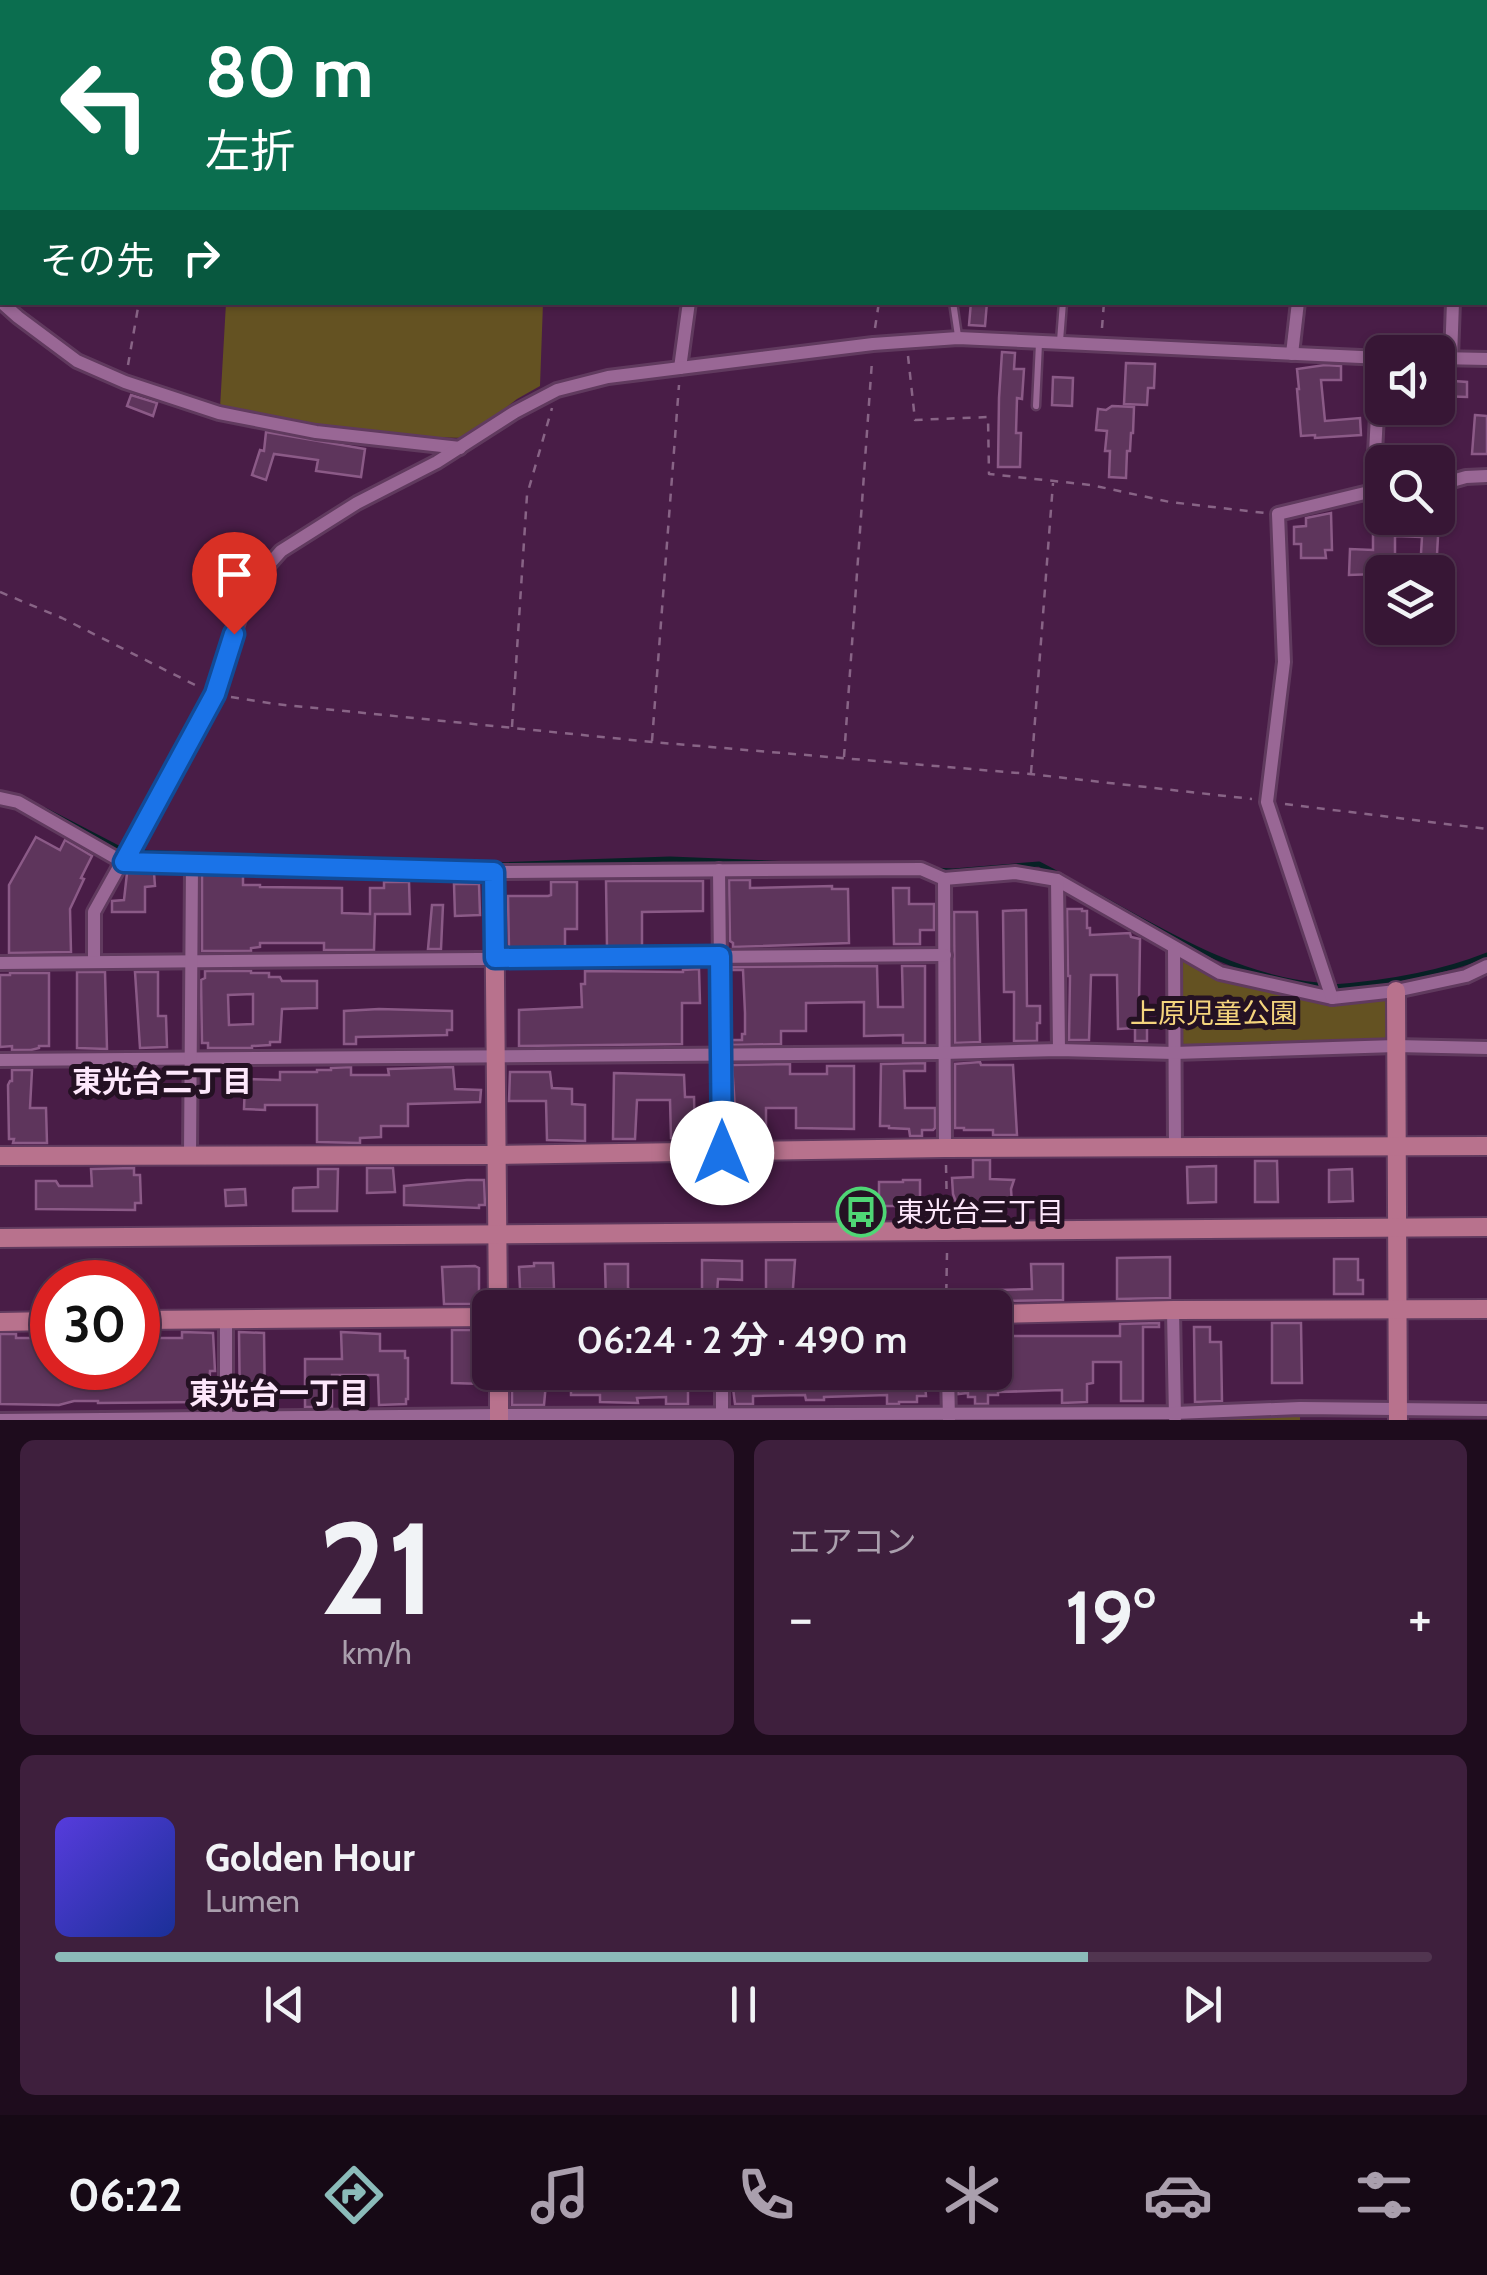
<!DOCTYPE html>
<html lang="ja">
<meta charset="utf-8">
<style>
:root{--surface:#371635;--page:#3e1f3d;--text:#f1f3f6;--muted:#aa9fad;--line:#513550;--accent:#8bbbb9}
body{margin:0;font-family:Cabin,"Noto Sans JP",sans-serif;background:var(--page);color:var(--text);height:100vh;display:flex;flex-direction:column;font-size:38px;white-space:nowrap}
*{box-sizing:border-box;margin:0}
p{font-size:32px;color:var(--muted)}
.icon{flex:none;width:55px;height:55px;fill:none;stroke:currentColor;stroke-width:2;stroke-linecap:round;stroke-linejoin:round}
.map{position:relative;height:1420px;overflow:hidden}
.side{display:flex;flex-direction:column;gap:20px;padding:20px;background:#1e0c1d;flex:1}
.side>*{flex:none}
.banner{position:absolute;left:0px;top:0px;width:1488px;height:305px;box-shadow:0 2px 8px #0004,0 0 0 2px var(--line);background:#0b6e4f;color:#fff;overflow:hidden}
.buttons{position:absolute;left:1365px;top:335px;display:grid;gap:20px}
.buttons a{display:grid;place-items:center;width:90px;height:90px;border-radius:15px;background:var(--surface);box-shadow:0 2px 8px #0004,0 0 0 2px var(--line);font-size:50px}
.speed{position:absolute;left:30px;top:1260px;display:flex;gap:20px;font-size:50px;font-weight:700;text-align:center}
.speed>*{display:grid;place-content:center;width:130px;height:130px;border-radius:50%;background:var(--surface);box-shadow:0 2px 8px #0004,0 0 0 2px var(--line);line-height:1}
.speed .limit{border:15px solid #d22;background:#fff;color:#111}
.pin{position:absolute;display:grid;place-items:center;width:85px;height:85px;color:#fff;margin:-102px -42px;border-radius:50% 50% 50% 0;rotate:-45deg;box-shadow:0 0 10px #0007}
.pin .icon{rotate:45deg}
.me{position:absolute;width:110px;margin:-55px;rotate:0deg;stroke-linejoin:round;filter:drop-shadow(0 0 8px #0008)}
.turn{display:flex;align-items:center;gap:35px;height:210px;padding:0 40px;font-size:45px}
.turn .icon{width:130px;height:130px;stroke-width:2.5}
.turn b{display:block;font-size:70px;line-height:85px}
.then{display:flex;align-items:center;height:95px;padding:0 40px;background:#0003;gap:20px;font-size:38px}
.big{font-size:75px;font-weight:600;line-height:1.1}
.side .tile{flex:1;display:flex;flex-direction:column;justify-content:center;gap:15px;min-width:0;padding:0 35px;border-radius:15px;background:var(--page)}
.side .dial{align-items:center;gap:0}
.dial b{font-size:130px;line-height:1}
.song{display:flex;align-items:center;gap:30px}
.cover{width:120px;height:120px;border-radius:15px;background:linear-gradient(135deg,hsl(250 70% 55%),hsl(230 70% 35%))}
.played{height:10px;border-radius:5px;background:linear-gradient(90deg,var(--accent) 75%,var(--line) 75%)}
.keys{display:flex;justify-content:space-around;direction:ltr}
.heat{display:flex;justify-content:space-between;align-items:center;font-size:55px;direction:ltr}
.side .tiles{flex:1;display:grid;gap:20px;grid-template-columns:1fr 1fr}
.tile:last-child{grid-column:span 2}
.trip{position:absolute;left:472px;top:1290px;width:540px;height:100px;border-radius:15px;background:var(--surface);box-shadow:0 2px 8px #0004,0 0 0 2px var(--line);font-weight:600;line-height:100px;text-align:center}
.dock{display:flex;height:160px;justify-content:space-around;align-items:center;background:#160915;color:var(--muted)}
.dock .icon{width:70px;height:70px}
.dock .active{color:var(--accent)}
.dock b{font-size:45px;color:var(--text)}
.map>svg:first-child{display:block}
.green{fill:#645222}
.lines{fill:none;stroke-linecap:round;stroke-linejoin:round}
.stream{stroke:#072125;stroke-width:5}
.building{fill:#5e355c;stroke:#8b5a87;stroke-width:2.5;fill-rule:evenodd}
.lane-casing{stroke:#603a5e;stroke-width:11}
.street-casing{stroke:#603a5e;stroke-width:18}
.secondary-casing{stroke:#603a5e;stroke-width:22}
.path{stroke:#886486;stroke-width:2.5;stroke-dasharray:8 8;stroke-linecap:butt}
.lane{stroke:#996795;stroke-width:6}
.street{stroke:#996795;stroke-width:12}
.secondary{stroke:#b8728d;stroke-width:18}
.route-casing{stroke:#114b97;stroke-width:25}
.route{stroke:#1a73e8;stroke-width:18}
.labels{text-anchor:middle;stroke-width:10;stroke-linejoin:round;paint-order:stroke}
.park-label{font-size:28px;fill:#f4d47d;stroke:#241123}
.poi-label{font-size:28px;fill:#fde7fb;stroke:#241123;text-anchor:start}
.neighbourhood-label{font-size:30px;font-weight:bold;fill:#fde7fb;stroke:#241123}
</style>
<div class="map">
<svg width="1487" height="1420" viewBox="0 0 1487 1420">
<rect width="100%" height="100%" fill="#491d47"/>
<!-- green -->
<g class="green">
<polygon points="226,303 543,303 540,386 517,399 467,438 389,436 220,408"/>
<polygon points="1174,948 1220,973 1332,998 1396,991 1396,1046 1174,1053"/>
<polygon points="1300,1408 1300,1420 1175,1420 1175,1413"/>
</g>
<g class="lines">
<!-- stream -->
<g class="stream">
<polyline points="45,810 122,850"/>
<polyline points="137,852 459,865"/>
<polyline points="495,865 670,859 793,864"/>
<polyline points="934,870 953,871 1039,864 1060,875"/>
<path d="M1083,888C1158,928 1232,977 1318,985"/>
<path d="M1332,987C1385,983 1437,975 1487,955"/>
</g>
</g>
<!-- building -->
<g class="building">
<polygon points="971,302 987,302 985,326 969,325"/>
<polygon points="1002,352 1015,353 1014,369 1024,369 1022,399 1017,398 1016,433 1021,433 1020,467 998,467 999,398"/>
<polygon points="1126,363 1155,364 1154,388 1148,388 1147,405 1124,404"/>
<polygon points="1325,365 1341,366 1341,380 1321,380 1325,421 1360,418 1361,435 1315,438 1315,435 1301,436 1297,389 1299,389 1297,369"/>
<polygon points="1053,377 1073,378 1072,406 1052,405"/>
<polygon points="1440,380 1467,382 1467,397 1438,396 1438,383"/>
<polygon points="131,395 157,403 153,416 127,406"/>
<polygon points="1112,406 1134,407 1133,433 1131,433 1130,451 1127,451 1126,478 1109,477 1110,451 1105,451 1107,431 1096,430 1098,409 1106,410"/>
<polygon points="1475,415 1487,416 1487,454 1472,454"/>
<polygon points="266,432 365,449 361,477 316,471 318,460 274,454 266,480 252,475 260,450 264,451"/>
<polygon points="1331,513 1332,550 1325,550 1326,558 1301,558 1301,544 1294,544 1294,527 1306,526 1306,518"/>
<path d="M1373,518L1439,519L1436,572L1349,575L1350,549L1373,550ZM1395,536L1422,537L1420,570V563L1395,561Z"/>
<polygon points="36,837 60,850 65,840 92,856 81,878 84,879 70,909 71,952 9,953 9,885"/>
<polygon points="127,873 154,873 155,886 145,887 145,912 112,912 112,901 124,900"/>
<polygon points="202,874 243,875 243,885 260,885 260,887 342,888 342,913 370,914 370,888 384,888 384,882 409,882 410,914 375,914 374,950 324,950 324,943 260,943 260,947 251,948 251,951 202,951"/>
<polygon points="729,880 750,880 750,888 832,886 832,889 848,889 849,943 733,947 733,943 730,941"/>
<polygon points="606,881 703,881 703,911 642,912 642,946 607,947"/>
<polygon points="551,882 577,882 577,929 565,929 565,948 509,949 508,896 548,896 551,895"/>
<polygon points="454,884 479,884 480,915 455,916"/>
<polygon points="893,888 909,888 909,904 934,904 934,930 920,930 920,944 894,944"/>
<polygon points="432,905 443,905 441,949 428,949"/>
<polygon points="1067,909 1082,909 1082,911 1087,911 1087,928 1090,928 1090,935 1130,933 1131,937 1140,939 1139,1008 1147,1008 1147,1041 1135,1041 1135,1028 1118,1029 1117,975 1091,975 1089,1040 1069,1040 1070,976 1068,976"/>
<polygon points="1026,910 1027,1006 1040,1006 1040,1023 1037,1023 1037,1041 1014,1041 1014,992 1004,992 1003,911"/>
<polygon points="954,912 977,912 980,1042 955,1043"/>
<polygon points="877,966 878,1007 903,1007 902,966 925,966 925,1043 903,1043 903,1035 864,1036 864,1002 806,1003 806,1031 781,1031 781,1044 732,1045 732,1040 742,1040 742,1034 745,1034 745,1013 743,970 732,970 732,967"/>
<polygon points="699,969 700,1003 682,1003 682,1044 519,1046 519,1010 582,1007 581,984 585,984 585,971 683,972 683,970"/>
<path d="M205,971H251V973H269V977H280L282,981H317V1008L282,1009L280,1042H270V1045L252,1046V1048H208V1043H202L201,980L205,978ZM253,994V1024L229,1025L228,995Z"/>
<polygon points="77,972 105,972 107,1049 77,1048"/>
<polygon points="135,972 158,972 158,1016 166,1016 167,1047 140,1048"/>
<polygon points="10,973 49,973 49,1046 39,1046 39,1048 31,1050 12,1050 12,1046 0,1047 0,975 10,975"/>
<polygon points="379,1009 452,1011 452,1030 447,1030 447,1035 356,1037 356,1044 344,1044 344,1011"/>
<polygon points="980,1062 981,1065 1013,1065 1017,1135 993,1135 993,1130 964,1130 964,1128 955,1128 955,1064"/>
<polygon points="925,1063 925,1071 904,1071 905,1108 935,1108 935,1128 933,1130 922,1130 922,1136 910,1136 909,1129 889,1128 889,1126 880,1126 881,1064"/>
<polygon points="790,1064 790,1074 827,1074 827,1066 854,1066 854,1129 796,1128 796,1108 766,1108 766,1134 754,1134 754,1138 743,1139 743,1108 735,1108 732,1065"/>
<polygon points="351,1067 351,1075 389,1075 388,1069 453,1067 455,1089 481,1090 480,1102 408,1104 408,1126 381,1126 381,1137 360,1138 360,1143 317,1142 317,1105 265,1105 265,1110 244,1109 245,1082 249,1082 249,1079 280,1080 280,1072 317,1072 317,1070 331,1070 331,1068"/>
<polygon points="12,1070 32,1070 30,1108 46,1108 47,1143 13,1143 14,1139 9,1139 8,1085 10,1081 12,1081"/>
<polygon points="510,1072 550,1072 552,1088 572,1089 572,1104 585,1105 585,1141 547,1140 546,1101 509,1101"/>
<polygon points="614,1073 684,1075 685,1097 694,1097 695,1138 671,1138 670,1100 637,1100 635,1139 613,1139"/>
<polygon points="973,1160 990,1160 990,1179 1014,1180 1011,1189 1012,1204 957,1205 953,1194 952,1178 973,1177"/>
<polygon points="1255,1161 1277,1161 1278,1202 1255,1202"/>
<polygon points="1216,1166 1216,1202 1188,1203 1187,1167"/>
<polygon points="134,1168 134,1175 140,1175 141,1203 135,1203 135,1210 36,1209 36,1181 56,1181 59,1186 92,1186 91,1169"/>
<polygon points="367,1168 393,1168 395,1192 367,1193"/>
<polygon points="318,1169 338,1169 337,1211 293,1211 293,1190 294,1188 318,1187"/>
<polygon points="1352,1169 1353,1201 1329,1202 1329,1170"/>
<polygon points="467,1180 484,1180 485,1205 479,1205 479,1208 404,1205 404,1186"/>
<polygon points="903,1180 920,1180 920,1206 879,1206 879,1182 903,1182"/>
<polygon points="245,1189 246,1205 226,1206 225,1190"/>
<polygon points="1170,1257 1170,1298 1117,1299 1117,1258"/>
<polygon points="1334,1259 1358,1259 1358,1280 1363,1280 1363,1294 1334,1294"/>
<polygon points="702,1260 742,1261 742,1280 718,1279 717,1295 702,1295"/>
<polygon points="766,1260 795,1260 792,1302 766,1302"/>
<polygon points="534,1263 553,1263 554,1289 520,1289 519,1267 534,1266"/>
<polygon points="605,1264 628,1264 628,1288 632,1292 632,1305 606,1305"/>
<polygon points="1031,1264 1063,1264 1063,1300 998,1301 997,1290 1032,1289"/>
<polygon points="475,1266 479,1268 479,1293 485,1299 485,1304 444,1304 442,1267"/>
<polygon points="1159,1323 1159,1327 1143,1327 1143,1401 1121,1401 1121,1362 1093,1362 1093,1383 1087,1384 1087,1402 1062,1403 1062,1390 998,1392 998,1395 988,1395 988,1404 975,1404 975,1397 968,1397 968,1393 958,1394 958,1372 995,1372 995,1336 1120,1336 1120,1324"/>
<polygon points="1272,1323 1301,1323 1302,1383 1272,1383"/>
<polygon points="1194,1327 1210,1327 1210,1342 1221,1342 1222,1401 1195,1402"/>
<polygon points="452,1330 479,1330 483,1384 452,1383"/>
<polygon points="182,1332 213,1333 215,1371 210,1371 209,1395 203,1395 203,1402 98,1403 98,1401 74,1401 59,1405 0,1404 0,1334 16,1334 16,1338 51,1338 52,1368 138,1368 138,1338 182,1338"/>
<polygon points="239,1332 264,1333 265,1406 240,1408"/>
<polygon points="341,1332 380,1334 380,1351 405,1351 405,1358 408,1358 408,1399 406,1399 406,1404 379,1405 378,1375 332,1375 332,1407 305,1407 305,1359 342,1359"/>
<polygon points="522,1372 547,1372 544,1405 512,1405 512,1389 522,1388"/>
<polygon points="571,1372 688,1372 688,1404 666,1404 666,1397 637,1398 638,1403 600,1402 600,1395 571,1395"/>
<polygon points="737,1372 792,1372 794,1376 837,1375 837,1372 924,1372 926,1396 917,1396 917,1402 899,1402 899,1404 887,1404 887,1395 824,1397 824,1400 806,1400 805,1395 753,1396 753,1404 735,1404 732,1380 737,1380"/>
</g>
<g class="lines">
<!-- lane casing -->
<g class="lane-casing">
<g id="lane">
<polyline points="1012,2 1013,0"/>
<polyline points="953,302 958,336"/>
<polyline points="1060,341 1063,302"/>
<polyline points="1036,406 1039,343"/>
</g>
</g>
<!-- street casing -->
<g class="street-casing">
<g id="street">
<polyline points="198,0 198,2"/>
<polyline points="1403,2 1405,0"/>
<polyline points="1485,10 1487,7"/>
<polyline points="0,13 2,15"/>
<polyline points="0,156 2,151"/>
<polyline points="0,301 18,317 77,361 125,382 219,413 316,432 460,448"/>
<polyline points="1292,354 1298,302"/>
<polyline points="1380,358 1373,491 1382,491"/>
<polyline points="1438,358 1487,359"/>
<polyline points="1451,358 1453,302"/>
<polyline points="680,368 689,302"/>
<polyline points="1438,485 1466,477 1487,476"/>
<polyline points="0,798 18,802 123,862 494,872 921,869 944,879 1015,873 1057,880 1220,973 1332,998 1396,991 1466,976 1487,966"/>
<polyline points="719,870 722,1153"/>
<polyline points="944,879 945,1148"/>
<polyline points="1057,880 1059,1050"/>
<polyline points="1174,948 1175,1148"/>
<polyline points="94,962 94,912 215,694 244,603 253,584 265,569 281,551 357,503 437,462 515,412 557,390 608,377 873,344 958,338 1382,358"/>
<polyline points="0,963 945,955"/>
<polyline points="1332,998 1267,802 1284,662 1278,514 1373,491"/>
<polyline points="0,1060 943,1053 1059,1050 1174,1053 1396,1046 1487,1048"/>
<polyline points="190,1156 192,865"/>
<polyline points="1173,1310 1175,1418"/>
<polyline points="226,1319 226,1420"/>
<polyline points="722,1372 722,1420"/>
<polyline points="948,1372 949,1420"/>
<polyline points="0,1420 499,1415 1175,1413 1300,1408 1487,1410"/>
</g>
</g>
<!-- secondary casing -->
<g class="secondary-casing">
<g id="secondary">
<polyline points="494,872 498,1308"/>
<polyline points="1396,991 1398,1420"/>
<polyline points="0,1156 497,1155 945,1148 1487,1146"/>
<polyline points="0,1238 1487,1227"/>
<polyline points="995,1314 1173,1310 1487,1309"/>
<polyline points="138,1320 490,1317"/>
<polyline points="0,1322 52,1321"/>
<polyline points="499,1372 499,1420"/>
</g>
</g>
<!-- path -->
<g class="path">
<polyline points="376,2 377,0"/>
<polyline points="571,2 571,0"/>
<polyline points="730,2 730,0"/>
<polyline points="1134,2 1134,0"/>
<polyline points="875,328 879,302"/>
<polyline points="1102,328 1104,302"/>
<polyline points="908,356 915,420 988,417 989,474 1091,485 1170,502 1265,513"/>
<polyline points="128,365 139,302"/>
<polyline points="0,592 62,618 199,687"/>
<polyline points="231,697 275,704 652,742 1030,774 1252,799"/>
<polyline points="512,727 527,495 552,408"/>
<polyline points="652,741 679,385"/>
<polyline points="844,757 872,361"/>
<polyline points="1031,773 1053,483"/>
<polyline points="1285,804 1487,829"/>
<polyline points="946,1165 947,1211"/>
<polyline points="946,1308 947,1253"/>
</g>
<!-- lane -->
<use href="#lane" class="lane"/>
<!-- street -->
<use href="#street" class="street"/>
<!-- secondary -->
<use href="#secondary" class="secondary"/>
</g>
<g class="lines">
<!-- route casing -->
<g class="route-casing">
<polyline id="route" points="234,634 215,694 124,862 494,872 495,958 720,956 722,1153"/>
</g>
<!-- route -->
<use href="#route" class="route"/>
</g>
<!-- icons -->
<defs>
<g id="bus-ring" transform="scale(2.5)"><circle r="9.5" fill="#241123" stroke="#4fd675" stroke-width="1.5"/><path d="M-5-6H5V4H4V6H2V4H-2V6H-4V4H-5ZM-3.5-4V0h7V-4ZM-3.5 1.2v1.5H-2V1.2ZM2 1.2v1.5H3.5V1.2Z" fill="#4fd675"/></g>
</defs>
<g fill-rule="evenodd">
<use href="#bus-ring" x="861" y="1212"/>
</g>
<g class="labels">
<!-- park labels -->
<g class="park-label">
<text x="1214" y="1023">上原児童公園</text>
</g>
<!-- poi labels -->
<g class="poi-label">
<text x="896" y="1222">東光台三丁目</text>
</g>
<!-- neighbourhood labels -->
<g class="neighbourhood-label">
<text x="162" y="1092">東光台二丁目</text>
<text x="279" y="1404">東光台一丁目</text>
</g>
</g>
</svg>
<div class="buttons">
<a><svg class="icon" aria-label="sound" viewBox="0 0 24 24"><path d="M4 9h4l5-4v14l-5-4H4zM17 9q2 3 0 6"/></svg></a>
<a><svg class="icon" aria-label="search" viewBox="0 0 24 24"><circle cx="10" cy="10" r="6"/><path d="M15 15l6 6"/></svg></a>
<a><svg class="icon" aria-label="layers" viewBox="0 0 24 24"><path d="M12 4l9 5-9 5-9-5zM3 14l9 5 9-5"/></svg></a>
</div>
<div class="speed"><div class="limit">30</div></div>
<div class="pin" style="left:234px;top:634px;background:#d93025"><svg class="icon" aria-label="arrive" viewBox="0 0 24 24"><path d="M6 21V4h12l-3 4 3 4H6"/></svg></div>
<svg class="me" style="left:722px;top:1153px" viewBox="-20 -20 40 40"><circle r="19" fill="#fff"/><path d="M0-13L10 11 0 6-10 11z" fill="#1a73e8"/></svg>
<div class="trip">06:24 · 2 分 · 490 m</div>
<div class="banner">
<div class="turn"><svg class="icon" aria-label="left" viewBox="0 0 24 24"><path d="M17 20v-9H6M10 6l-5 5 5 5"/></svg><div><b>80 m</b>左折</div></div>
<div class="then">その先<svg class="icon" aria-label="right" viewBox="0 0 24 24"><path d="M7 20v-9h11M14 6l5 5-5 5"/></svg></div>
</div>
</div>
<section class="side">
<div class="tiles">
<div class="tile dial"><b>21</b><p>km/h</p></div>
<div class="tile"><p>エアコン</p>
<div class="heat"><a>−</a><b class="big">19°</b><a>+</a></div>
</div>
<div class="tile">
<div class="song"><i class="cover"></i><div><b>Golden Hour</b><p>Lumen</p></div></div>
<div class="played"></div>
<div class="keys"><svg class="icon" aria-label="previous" viewBox="0 0 24 24"><path d="M18 5L8 12l10 7zM5 5v14"/></svg><svg class="icon" aria-label="pause" viewBox="0 0 24 24"><path d="M8 5v14M16 5v14"/></svg><svg class="icon" aria-label="next" viewBox="0 0 24 24"><path d="M6 5l10 7-10 7zM19 5v14"/></svg></div>
</div>
</div>
</section>
<nav class="dock">
<b>06:22</b>
<svg class="icon active" aria-label="directions" viewBox="0 0 24 24"><path d="M12 3l9 9-9 9-9-9zM9 14v-3h6M13 9l2 2-2 2"/></svg>
<svg class="icon" aria-label="music" viewBox="0 0 24 24"><path d="M9 18V5l10-2v13"/><circle cx="6" cy="18" r="3"/><circle cx="16" cy="16" r="3"/></svg>
<svg class="icon" aria-label="phone" viewBox="0 0 24 24"><path d="M5 4h4l2 5-3 2q2 4 5 5l2-3 5 2v4C11 20 4 13 5 4z"/></svg>
<svg class="icon" aria-label="climate" viewBox="0 0 24 24"><path d="M12 3v18M4 7l16 10M4 17L20 7"/></svg>
<svg class="icon" aria-label="car" viewBox="0 0 24 24"><path d="M5 17H2v-5l4-1 3-4h7l3 4 3 1v5h-3M9 17h6M6 11h13"/><circle cx="7" cy="17" r="2"/><circle cx="17" cy="17" r="2"/></svg>
<svg class="icon" aria-label="filters" viewBox="0 0 24 24"><path d="M4 7h16M4 17h16"/><circle cx="9" cy="7" r="2"/><circle cx="15" cy="17" r="2"/></svg>
</nav>
